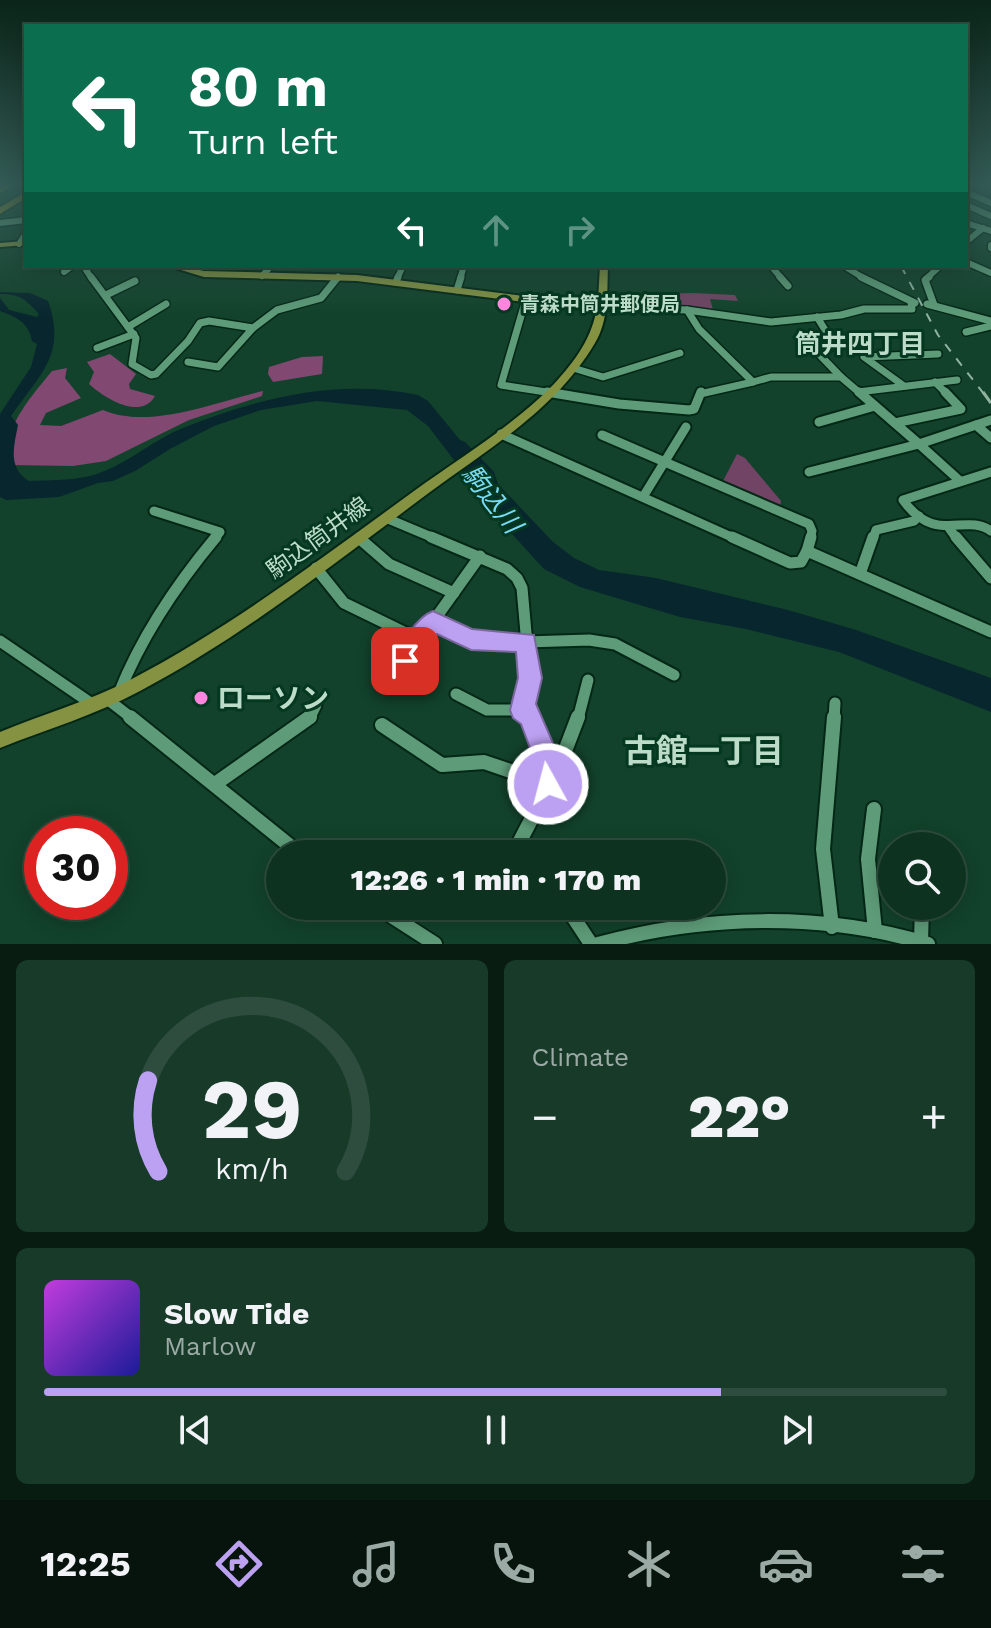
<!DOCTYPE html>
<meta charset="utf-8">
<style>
:root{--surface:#0e3220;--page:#173a29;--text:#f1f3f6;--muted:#9baaa5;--line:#2e4d3e;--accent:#bca0f2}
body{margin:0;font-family:"Work Sans","Noto Sans JP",sans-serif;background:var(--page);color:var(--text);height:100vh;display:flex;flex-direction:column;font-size:30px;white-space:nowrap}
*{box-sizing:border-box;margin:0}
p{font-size:26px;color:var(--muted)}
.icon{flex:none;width:44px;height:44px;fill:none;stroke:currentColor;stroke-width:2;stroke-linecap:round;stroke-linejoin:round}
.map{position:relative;height:944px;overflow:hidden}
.drawer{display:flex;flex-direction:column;gap:16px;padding:16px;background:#081c12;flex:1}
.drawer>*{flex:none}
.banner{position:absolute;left:24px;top:24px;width:944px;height:244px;border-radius:0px;box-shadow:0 4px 20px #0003,0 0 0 2px var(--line);background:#0b6e4f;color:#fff;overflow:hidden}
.controls{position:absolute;left:878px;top:832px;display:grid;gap:16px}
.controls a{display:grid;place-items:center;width:88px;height:88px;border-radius:50%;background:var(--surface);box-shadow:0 4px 20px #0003,0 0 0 2px var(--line);font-size:40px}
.speed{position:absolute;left:24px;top:816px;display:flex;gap:16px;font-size:40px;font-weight:700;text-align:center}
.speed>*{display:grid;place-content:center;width:104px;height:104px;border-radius:50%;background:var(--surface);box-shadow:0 4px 20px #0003,0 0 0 2px var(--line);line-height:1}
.speed .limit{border:12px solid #d22;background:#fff;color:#111}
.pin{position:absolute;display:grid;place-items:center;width:68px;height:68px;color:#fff;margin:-34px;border-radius:16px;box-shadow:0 4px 12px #0006}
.me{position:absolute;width:88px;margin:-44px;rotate:353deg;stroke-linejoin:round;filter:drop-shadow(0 0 6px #0008)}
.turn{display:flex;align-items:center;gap:28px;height:168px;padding:0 32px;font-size:36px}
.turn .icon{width:104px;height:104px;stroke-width:2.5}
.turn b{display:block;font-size:56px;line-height:68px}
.lanes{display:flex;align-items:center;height:76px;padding:0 32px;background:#0003;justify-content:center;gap:40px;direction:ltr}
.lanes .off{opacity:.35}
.big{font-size:60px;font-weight:800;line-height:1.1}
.drawer .card{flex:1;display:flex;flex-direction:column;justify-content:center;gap:12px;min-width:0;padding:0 28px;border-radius:12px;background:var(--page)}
.drawer .dial{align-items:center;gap:0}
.dial svg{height:208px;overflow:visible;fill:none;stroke:var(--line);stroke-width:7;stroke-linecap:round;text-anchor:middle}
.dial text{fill:var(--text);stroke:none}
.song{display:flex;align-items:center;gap:24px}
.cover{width:96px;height:96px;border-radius:12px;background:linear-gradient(135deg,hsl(290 70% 55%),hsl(240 70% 35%))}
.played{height:8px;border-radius:4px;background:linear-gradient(90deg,var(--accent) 75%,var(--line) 75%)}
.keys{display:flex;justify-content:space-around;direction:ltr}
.heat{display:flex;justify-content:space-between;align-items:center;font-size:44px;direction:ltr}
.drawer .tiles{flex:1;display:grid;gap:16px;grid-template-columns:1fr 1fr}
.card:last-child{grid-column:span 2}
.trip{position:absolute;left:266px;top:840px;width:460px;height:80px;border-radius:40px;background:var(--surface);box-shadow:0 4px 20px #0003,0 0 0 2px var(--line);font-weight:800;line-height:80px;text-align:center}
.menu{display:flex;height:128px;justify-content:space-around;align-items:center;background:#06140d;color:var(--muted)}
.menu .icon{width:56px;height:56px}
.menu .on{color:var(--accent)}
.menu b{font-size:36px;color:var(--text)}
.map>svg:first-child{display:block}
.green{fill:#714364}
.forest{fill:#814871}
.water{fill:#08262e}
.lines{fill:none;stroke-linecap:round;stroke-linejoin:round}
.minor-far4-casing{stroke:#052716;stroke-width:9}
.minor-far3-casing{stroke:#052716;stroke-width:10}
.minor-far2-casing{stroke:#052716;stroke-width:13}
.minor-far1-casing{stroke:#052716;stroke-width:15}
.minor-casing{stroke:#052716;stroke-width:18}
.major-casing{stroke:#052716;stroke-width:4}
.highway-casing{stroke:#052716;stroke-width:4}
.minor-far4{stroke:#5e9c79;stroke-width:6}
.minor-far3{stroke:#5e9c79;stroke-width:7}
.minor-far2{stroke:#5e9c79;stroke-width:9}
.minor-far1{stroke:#5e9c79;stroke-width:11}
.minor{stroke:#5e9c79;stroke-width:14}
.major{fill:#859242;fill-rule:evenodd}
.highway{fill:#9f8b1d;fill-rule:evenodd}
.rail-far1{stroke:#8fb39f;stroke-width:2;stroke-dasharray:9 9;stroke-linecap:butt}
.rail{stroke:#8fb39f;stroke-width:3;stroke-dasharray:14 14;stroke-linecap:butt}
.route{fill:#bca0f2;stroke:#7a689d;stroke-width:2}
.poi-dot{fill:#ff85df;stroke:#043821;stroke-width:3}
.labels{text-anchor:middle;stroke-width:6;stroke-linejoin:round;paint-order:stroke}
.far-poi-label{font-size:20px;font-weight:bold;fill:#bcdbc8;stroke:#043821;text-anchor:start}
.street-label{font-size:24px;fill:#bcdbc8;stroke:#043821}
.neighbourhood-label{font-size:26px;font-weight:bold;fill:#bcdbc8;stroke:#043821}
.water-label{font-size:26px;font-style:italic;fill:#79dbf7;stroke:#043821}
.near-poi-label{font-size:28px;font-weight:bold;fill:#bcdbc8;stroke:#043821;text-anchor:start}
.near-neighbourhood-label{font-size:32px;font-weight:bold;fill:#bcdbc8;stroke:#043821}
</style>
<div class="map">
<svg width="991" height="944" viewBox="0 0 991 944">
<rect width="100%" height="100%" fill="#12422b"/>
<!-- green -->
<g class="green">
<polygon points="693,293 735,295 738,301 710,299 713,310 654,309 653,305 661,304 658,294"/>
<polygon points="737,454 745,458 781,501 780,507 722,483"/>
</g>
<!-- forest -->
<g class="forest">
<path d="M110,354L136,374L129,384L130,389L155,396C141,421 104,398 89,384L94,372L87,362Z"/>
<polygon points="323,356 322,374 273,382 268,374 269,367 302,357"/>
<path d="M67,368L65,378L81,398L46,413L40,425L61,426L103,410C150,430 215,402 263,391L262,396L189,420L106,461L73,466L9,465C0,430 31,397 52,371Z"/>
</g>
<!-- water -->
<path class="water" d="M0,292L30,293L48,301C67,355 40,374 11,416L18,425C14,446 7,468 29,481C52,480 81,481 102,472C131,461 155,439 183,428C258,398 337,378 418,395L428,401L460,440L465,442L494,472L498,484L553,542L574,558L599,570L656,578L788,610L856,630L991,678V712L839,652L746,629L680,617L580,587L544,569L502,523L428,426L407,410L317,401L261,410L214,426L170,449L135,471L113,481L98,483L59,497L6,500L0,497V414L31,367L37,344L32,341C29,323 17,317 0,311V298L9,310L37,317L39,314C26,300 21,294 0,294Z"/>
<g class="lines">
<!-- minor-far4 casing -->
<g class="minor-far4-casing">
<g id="minor-far4">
<polyline points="966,192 991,203"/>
<polyline points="966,205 991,216"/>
<polyline points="0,223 26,220"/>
<polyline points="966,223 991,231"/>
<polyline points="966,242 983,228"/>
<polyline points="19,244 26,233"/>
<polyline points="991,245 991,248"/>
<polyline points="966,262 991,273"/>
<polyline points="91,266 86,270 92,279"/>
<polyline points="771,266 782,279"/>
<polyline points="844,266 865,279"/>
<polyline points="64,272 72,266"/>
<polyline points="262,276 271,266"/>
<polyline points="397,279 403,266"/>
<polyline points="460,279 464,266"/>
<polyline points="926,279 940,266"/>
</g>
</g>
<!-- minor-far3 casing -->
<g class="minor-far3-casing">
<g id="minor-far3">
<polyline points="91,277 136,338 132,364 151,375 156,374 188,341 200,323 209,321 253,328 218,367 188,362"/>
<polyline points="780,277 788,286"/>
<polyline points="861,277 915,303"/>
<polyline points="929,277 925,280 934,305"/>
<polyline points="396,282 398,277"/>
<polyline points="457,290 461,277"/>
<polyline points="106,295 135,281"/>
<polyline points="526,299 501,385 559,394"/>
<polyline points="927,304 991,321"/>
<polyline points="601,307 687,310 771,322 841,315 864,309 912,309 911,302"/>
<polyline points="687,310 699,329 753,382 771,377 841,377 861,394"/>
<polyline points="817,317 835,346 816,351 841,377"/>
<polyline points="128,327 166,304"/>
<polyline points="253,328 277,310 321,298 338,277"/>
<polyline points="966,332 991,326"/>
<polyline points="97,348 134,334"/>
<polyline points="573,368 603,377 680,353"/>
<polyline points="935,382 947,394"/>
<polyline points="904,386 864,357 938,354"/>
<polyline points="858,392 957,380"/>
<polyline points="700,394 753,382"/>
</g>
</g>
<!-- minor-far2 casing -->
<g class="minor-far2-casing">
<g id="minor-far2">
<polyline points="547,392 619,404 689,410 694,409 701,392"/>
<polyline points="859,392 919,444 991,420"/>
<polyline points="819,422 875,406"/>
<polyline points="895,423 961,409 945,392"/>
<polyline points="976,425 991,438"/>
<polyline points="501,434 736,539"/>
<polyline points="602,435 809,524 812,531 810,539"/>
<polyline points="809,472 919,444 960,481"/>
<path d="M991,472L903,500C936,546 965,512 991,531"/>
<polyline points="643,497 686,427"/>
<polyline points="154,511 220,532 214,539"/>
<polyline points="386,518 436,539"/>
<polyline points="949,528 957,539"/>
<polyline points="873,539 876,530 914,521 919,516"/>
</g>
</g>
<!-- minor-far1 casing -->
<g class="minor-far1-casing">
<g id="minor-far1">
<polyline points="431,537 507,569 517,578 522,588 530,678 522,710 487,710 456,694"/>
<polyline points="732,537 790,563 801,562 807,551 991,632"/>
<polyline points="956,537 991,578"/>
<polyline points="359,538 389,564 454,593"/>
<polyline points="807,551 811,537"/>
<polyline points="316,568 344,603 420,640"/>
<polyline points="860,574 873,537"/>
<polyline points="433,621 471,639 526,642 589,640 615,644 674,675"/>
<polyline points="0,641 92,704"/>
<polyline points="390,682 480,556"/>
<path d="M119,693C142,635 176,585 216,537"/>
<polyline points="107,699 133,719"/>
<polyline points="522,710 532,719"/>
<polyline points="309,719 316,705"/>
<polyline points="578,719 588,680"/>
<polyline points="834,719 835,703"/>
</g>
</g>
<!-- minor casing -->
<g class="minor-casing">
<g id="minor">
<polyline points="130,717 300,854"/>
<polyline points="532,717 553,773"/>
<polyline points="382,725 442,765 484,762 548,784"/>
<polyline points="215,784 310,717"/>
<polyline points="874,809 868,859 875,931"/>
<polyline points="527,854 519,843 560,764 578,717"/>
<polyline points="376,906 435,944"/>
<polyline points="566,906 591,944"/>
<polyline points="832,927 823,849 834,717"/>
<polyline points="921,941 922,906"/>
<path d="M598,944C703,915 823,912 928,944"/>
</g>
</g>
<!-- major casing -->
<g class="major-casing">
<g id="major">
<polygon points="26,241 26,245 0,247 0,243"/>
<path d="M168,266H182L204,271L357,275L548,299L598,300L600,266H608C607,292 609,320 595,343C556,409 490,448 430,492C336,562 244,636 140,691C96,715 47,729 0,748V732C43,714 89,701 130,680C231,627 322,558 414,491C461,457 513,426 554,384C575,361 593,337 597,306L548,305L357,281L204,277Z"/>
</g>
</g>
<!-- highway casing -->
<g class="highway-casing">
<g id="highway">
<polygon points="4,185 14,185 0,193 0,188"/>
<polygon points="26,192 26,198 0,214 0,207"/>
</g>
</g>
<!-- minor-far4 -->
<use href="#minor-far4" class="minor-far4"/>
<!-- minor-far3 -->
<use href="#minor-far3" class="minor-far3"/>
<!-- minor-far2 -->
<use href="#minor-far2" class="minor-far2"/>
<!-- minor-far1 -->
<use href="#minor-far1" class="minor-far1"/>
<!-- minor -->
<use href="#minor" class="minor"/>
<!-- major -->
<use href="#major" class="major"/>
<!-- highway -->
<use href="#highway" class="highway"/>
<!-- rail-far1 -->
<polyline class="rail-far1" points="901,266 938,335 984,394"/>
<!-- rail -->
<polyline class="rail" points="983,392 991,403"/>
</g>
<!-- sky -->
<linearGradient id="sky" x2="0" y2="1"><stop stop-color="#0a2418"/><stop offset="0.58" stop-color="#335a55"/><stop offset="1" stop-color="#335a55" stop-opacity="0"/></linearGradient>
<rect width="991" height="317" fill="url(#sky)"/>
<!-- route -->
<path class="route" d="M433,611L472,629L534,635L542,678L536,704L566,773L557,794L548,798L538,794L534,784L539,772L521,724L513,718L510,710L518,678L516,652L471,650L437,634L413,669L405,672L397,669L393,661C400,645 416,617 433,611Z"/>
<!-- markers -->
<g class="poi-dot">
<circle cx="504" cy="304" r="8"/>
<circle cx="201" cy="698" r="8"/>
</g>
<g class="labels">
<!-- far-poi labels -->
<g class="far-poi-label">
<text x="520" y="311">青森中筒井郵便局</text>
</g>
<!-- street labels -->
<g class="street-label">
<text transform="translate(318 538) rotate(-36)" y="8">駒込筒井線</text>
</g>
<!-- neighbourhood labels -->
<g class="neighbourhood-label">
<text x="860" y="353">筒井四丁目</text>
</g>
<!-- water labels -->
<g class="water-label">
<text transform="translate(492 499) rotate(52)" y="9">駒込川</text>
</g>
<!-- near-poi labels -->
<g class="near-poi-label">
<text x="217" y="708">ローソン</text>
</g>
<!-- near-neighbourhood labels -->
<g class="near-neighbourhood-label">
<text x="704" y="762">古館一丁目</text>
</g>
</g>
</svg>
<div class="controls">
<a><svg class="icon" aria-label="search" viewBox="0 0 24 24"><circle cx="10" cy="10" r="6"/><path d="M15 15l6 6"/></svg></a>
</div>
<div class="speed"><div class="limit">30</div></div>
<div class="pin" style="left:405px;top:661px;background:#d93025"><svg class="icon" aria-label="arrive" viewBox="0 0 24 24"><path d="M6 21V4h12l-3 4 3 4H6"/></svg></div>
<svg class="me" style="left:548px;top:784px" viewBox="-20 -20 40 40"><circle r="17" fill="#bca0f2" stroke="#fff" stroke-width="3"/><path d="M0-11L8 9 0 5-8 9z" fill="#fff"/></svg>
<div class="trip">12:26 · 1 min · 170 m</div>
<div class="banner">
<div class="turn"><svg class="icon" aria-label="left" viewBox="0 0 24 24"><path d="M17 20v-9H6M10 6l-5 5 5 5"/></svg><div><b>80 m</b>Turn left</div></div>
<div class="lanes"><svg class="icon" aria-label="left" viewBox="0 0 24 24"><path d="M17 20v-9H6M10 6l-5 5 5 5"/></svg><svg class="icon off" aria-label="ahead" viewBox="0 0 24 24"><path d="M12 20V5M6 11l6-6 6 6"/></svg><svg class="icon off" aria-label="right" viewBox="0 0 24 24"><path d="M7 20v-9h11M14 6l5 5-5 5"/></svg></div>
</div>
</div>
<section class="drawer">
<div class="tiles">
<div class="card dial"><svg viewBox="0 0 100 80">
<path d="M14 69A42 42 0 1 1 86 69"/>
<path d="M14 69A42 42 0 0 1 10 34" stroke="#bca0f2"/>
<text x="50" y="56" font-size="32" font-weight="700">29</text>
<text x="50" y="72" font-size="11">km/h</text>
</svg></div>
<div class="card"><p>Climate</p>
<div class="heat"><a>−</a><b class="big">22°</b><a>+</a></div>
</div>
<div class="card">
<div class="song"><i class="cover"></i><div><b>Slow Tide</b><p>Marlow</p></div></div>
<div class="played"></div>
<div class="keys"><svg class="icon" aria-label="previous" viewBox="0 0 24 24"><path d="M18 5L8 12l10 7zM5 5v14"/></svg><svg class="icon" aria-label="pause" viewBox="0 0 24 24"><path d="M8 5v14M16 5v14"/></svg><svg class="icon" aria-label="next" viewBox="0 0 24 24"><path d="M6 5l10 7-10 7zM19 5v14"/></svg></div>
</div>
</div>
</section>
<nav class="menu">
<b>12:25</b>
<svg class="icon on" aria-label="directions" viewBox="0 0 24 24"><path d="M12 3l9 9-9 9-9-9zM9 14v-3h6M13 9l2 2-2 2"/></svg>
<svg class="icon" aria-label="music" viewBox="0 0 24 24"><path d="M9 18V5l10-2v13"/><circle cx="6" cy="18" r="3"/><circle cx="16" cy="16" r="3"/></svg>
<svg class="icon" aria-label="phone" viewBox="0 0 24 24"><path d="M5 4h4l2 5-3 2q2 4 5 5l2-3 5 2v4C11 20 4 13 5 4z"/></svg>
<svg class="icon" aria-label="climate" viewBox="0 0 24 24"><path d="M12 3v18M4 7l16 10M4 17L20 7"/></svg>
<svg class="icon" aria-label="car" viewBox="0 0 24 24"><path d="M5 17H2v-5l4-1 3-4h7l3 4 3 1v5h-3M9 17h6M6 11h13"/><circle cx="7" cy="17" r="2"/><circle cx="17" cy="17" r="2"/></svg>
<svg class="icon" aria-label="filters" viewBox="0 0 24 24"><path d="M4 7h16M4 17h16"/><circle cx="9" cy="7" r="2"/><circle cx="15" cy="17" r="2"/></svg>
</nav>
